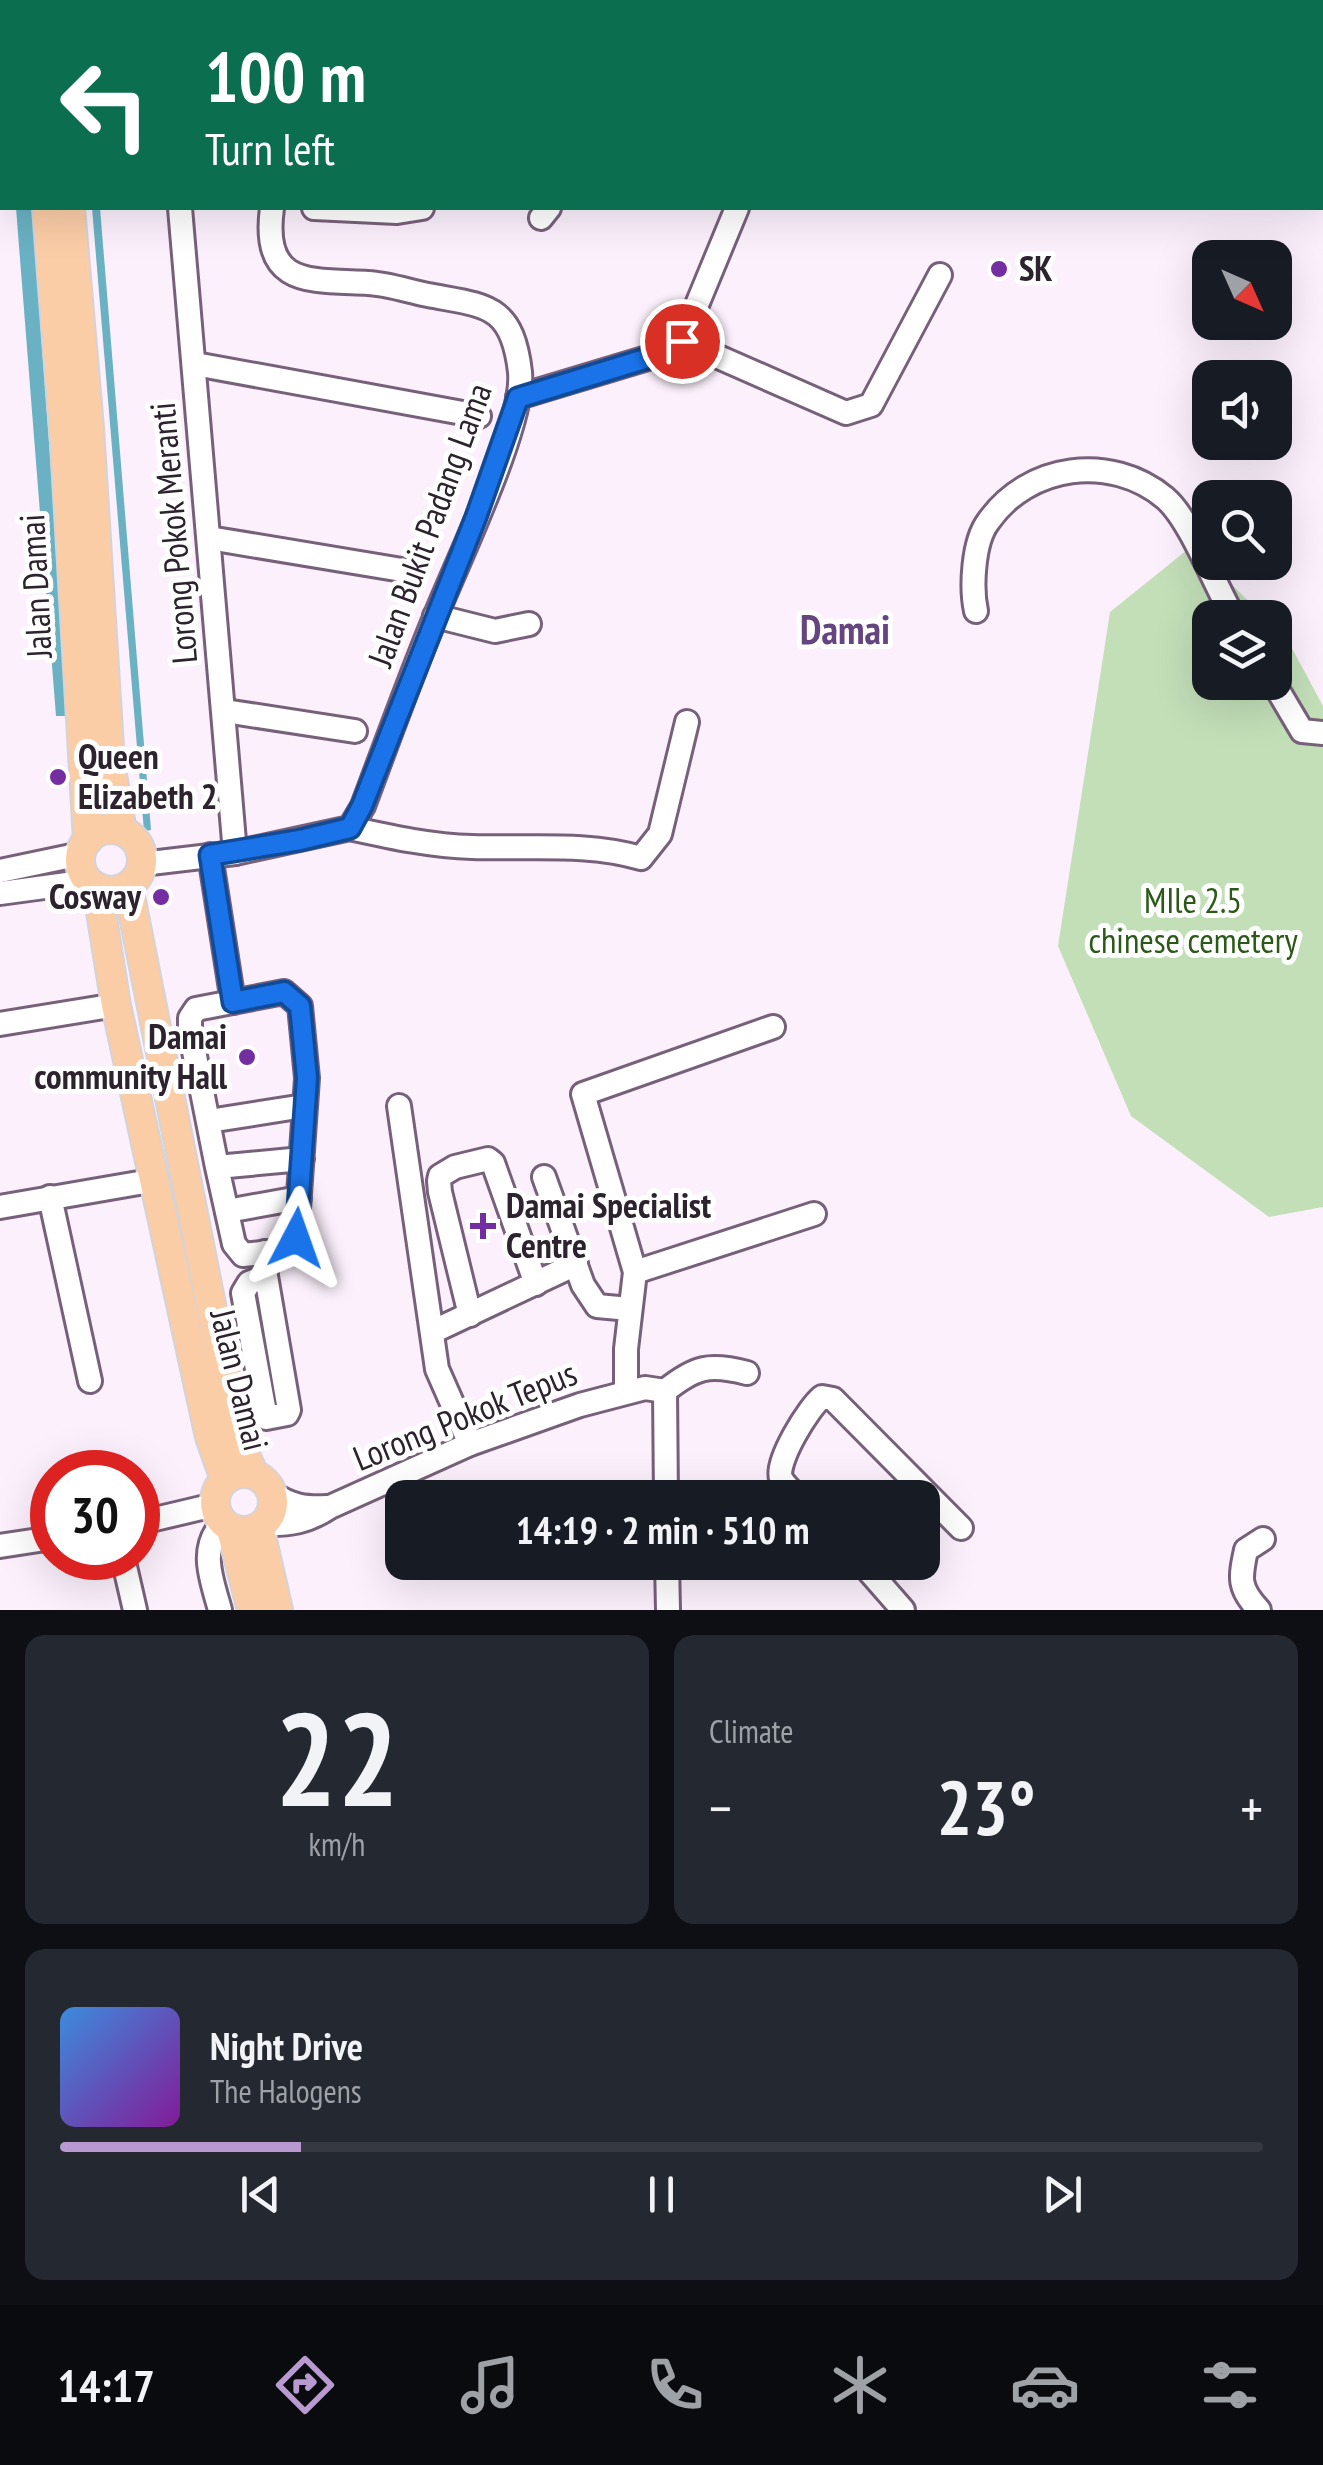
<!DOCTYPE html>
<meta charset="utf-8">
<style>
:root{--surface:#171b24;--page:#242831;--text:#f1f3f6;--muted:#9ea1a6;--line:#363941;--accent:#b89ad0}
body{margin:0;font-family:"PT Sans Narrow",sans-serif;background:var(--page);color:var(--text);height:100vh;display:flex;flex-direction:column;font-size:38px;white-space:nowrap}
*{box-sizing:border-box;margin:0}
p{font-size:32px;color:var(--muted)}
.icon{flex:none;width:55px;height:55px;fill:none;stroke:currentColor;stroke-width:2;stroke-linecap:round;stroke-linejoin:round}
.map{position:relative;height:1610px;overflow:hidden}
.sheet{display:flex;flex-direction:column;gap:25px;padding:25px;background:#0d0f14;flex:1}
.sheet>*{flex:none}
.banner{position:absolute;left:0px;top:0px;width:1325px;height:210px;box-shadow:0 10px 40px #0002;background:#0b6e4f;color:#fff;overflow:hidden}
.needle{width:65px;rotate:135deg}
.tools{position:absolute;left:1192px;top:240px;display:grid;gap:20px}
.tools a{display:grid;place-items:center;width:100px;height:100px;border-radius:20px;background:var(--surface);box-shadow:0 10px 40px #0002;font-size:50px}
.speed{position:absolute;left:30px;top:1450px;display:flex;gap:20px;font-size:50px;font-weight:700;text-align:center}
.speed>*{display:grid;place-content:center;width:130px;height:130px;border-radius:50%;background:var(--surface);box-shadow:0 10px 40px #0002;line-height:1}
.speed .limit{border:15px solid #d22;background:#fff;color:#111}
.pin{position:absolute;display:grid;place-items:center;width:85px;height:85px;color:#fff;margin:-42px;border:5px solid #fff;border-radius:50%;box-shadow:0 2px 10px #0007}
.me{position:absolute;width:110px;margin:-55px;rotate:4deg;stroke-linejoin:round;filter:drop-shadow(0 0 8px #0008)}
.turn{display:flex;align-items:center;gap:35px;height:210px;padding:0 40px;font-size:45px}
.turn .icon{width:130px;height:130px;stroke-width:2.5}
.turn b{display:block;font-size:70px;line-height:85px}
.big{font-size:75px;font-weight:700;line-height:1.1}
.sheet .tile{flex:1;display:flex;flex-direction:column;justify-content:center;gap:15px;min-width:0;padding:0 35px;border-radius:20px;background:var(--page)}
.sheet .dial{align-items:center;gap:0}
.dial b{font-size:130px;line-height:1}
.song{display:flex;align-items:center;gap:30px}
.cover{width:120px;height:120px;border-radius:15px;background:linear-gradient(135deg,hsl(210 70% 55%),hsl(290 70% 35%))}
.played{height:10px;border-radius:5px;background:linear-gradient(90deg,var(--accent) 20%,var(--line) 20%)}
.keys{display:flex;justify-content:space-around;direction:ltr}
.heat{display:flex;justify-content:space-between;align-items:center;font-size:55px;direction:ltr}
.sheet .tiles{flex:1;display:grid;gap:25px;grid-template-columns:1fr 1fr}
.tile:last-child{grid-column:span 2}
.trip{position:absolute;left:385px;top:1480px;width:555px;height:100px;border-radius:20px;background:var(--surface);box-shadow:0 10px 40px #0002;font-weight:700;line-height:100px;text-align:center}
.dock{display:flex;height:160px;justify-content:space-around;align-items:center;background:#090b0e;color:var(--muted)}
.dock .icon{width:70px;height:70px}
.dock .active{color:var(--accent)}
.dock b{font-size:45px;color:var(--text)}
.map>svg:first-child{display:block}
.green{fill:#c2dfb8}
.water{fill:#69b1c3}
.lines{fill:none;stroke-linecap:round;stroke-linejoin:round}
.minor-casing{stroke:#77617a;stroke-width:28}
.major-casing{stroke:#d5d3d5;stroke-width:32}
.minor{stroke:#fff;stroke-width:22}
.major{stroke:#fbcda7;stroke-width:28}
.route-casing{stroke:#114b97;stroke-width:25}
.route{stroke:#1a73e8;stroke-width:18}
.poi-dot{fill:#732ea2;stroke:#fff;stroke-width:4}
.labels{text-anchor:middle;stroke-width:10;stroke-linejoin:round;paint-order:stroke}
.poi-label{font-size:35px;font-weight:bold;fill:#2d232e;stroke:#fff;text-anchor:start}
.street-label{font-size:35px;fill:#2d232e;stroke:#fff}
.park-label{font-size:35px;fill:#2c5918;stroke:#fff}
.quarter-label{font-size:40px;font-weight:bold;fill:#654580;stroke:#fff}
</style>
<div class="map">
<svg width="1323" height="1610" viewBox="0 0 1323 1610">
<rect width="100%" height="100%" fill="#fbf0fc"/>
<!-- green -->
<polygon class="green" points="1192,546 1265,617 1210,618 1210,682 1275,682 1275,627 1287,639 1323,706 1323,1207 1269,1217 1131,1116 1058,946 1110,612"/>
<!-- water -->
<g class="water">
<polygon points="16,208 32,208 69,716 56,716"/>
<polygon points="92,208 100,208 151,830 144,831"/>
</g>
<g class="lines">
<!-- minor casing -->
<g class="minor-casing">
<g id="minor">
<polyline points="160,0 160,2"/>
<polyline points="329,0 329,2"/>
<polyline points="506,0 506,2"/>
<polyline points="993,0 995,2"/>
<polyline points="671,2 672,0"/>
<polyline points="1040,2 1040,0"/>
<polyline points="1057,2 1058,0"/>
<polyline points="1119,2 1120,0"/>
<polyline points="1310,2 1311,0"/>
<polyline points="1322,138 1323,137"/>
<polyline points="180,208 235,853"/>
<polyline points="314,208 397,212 422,208"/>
<polyline points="541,218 549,208"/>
<polyline points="682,341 846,413 871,405 940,275"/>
<polyline points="195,364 479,416"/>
<polyline points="518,397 664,353 682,341 737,208"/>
<polyline points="209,538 408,571"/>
<path d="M976,611C971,588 973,542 988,522C1028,464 1111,453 1165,498C1190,519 1215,586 1234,618"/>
<polyline points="435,616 495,631 529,624"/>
<polyline points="1273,682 1302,731 1323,733"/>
<polyline points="225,711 355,731"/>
<path d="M350,828C391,837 431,846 472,847C528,849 587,842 641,858L660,834L687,722"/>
<polyline points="210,855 233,1002"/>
<path d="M142,864L235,853L350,828L363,806C387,742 410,678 436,615C457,562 525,423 520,372C512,303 485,306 428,295C408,291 388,284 368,283C310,280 261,287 272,208"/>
<polyline points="0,871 81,854"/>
<polyline points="0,893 89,881"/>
<polyline points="0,1024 116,1005"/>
<polyline points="399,1106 437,1369 470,1444"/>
<polyline points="209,1121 304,1106"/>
<polyline points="217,1167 234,1244 243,1255 289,1250 296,1238 307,1078 300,1006 284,992 196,1009 190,1018 190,1031 217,1167 302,1159"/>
<polyline points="544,1177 583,1285 597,1306 630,1309"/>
<polyline points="50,1197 90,1381"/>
<polyline points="0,1207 156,1180"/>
<polyline points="227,1211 299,1198"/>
<polyline points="265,1252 266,1276 289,1410 287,1414 266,1418 243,1293 249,1283 266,1276"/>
<polyline points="635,1272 814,1214"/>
<polyline points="470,1315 440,1192 439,1181 440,1176 455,1167 488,1159 493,1163 536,1284"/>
<polyline points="432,1332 576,1264"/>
<polyline points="665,1391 666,1498"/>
<polyline points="626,1392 626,1349 635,1272 583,1094 773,1027"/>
<path d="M273,1494C291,1506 305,1508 326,1507"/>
<path d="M798,1498C793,1492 784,1485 781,1478C775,1462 809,1407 822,1397L833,1399L961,1528"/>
<polyline points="138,1523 214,1505"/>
<path d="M263,1524C290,1525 307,1522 330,1507L470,1444L580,1405L645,1388L665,1391C695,1367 709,1363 747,1373"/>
<polyline points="0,1546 52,1538"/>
<polyline points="123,1558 135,1610"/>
<polyline points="667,1562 668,1610"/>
<polyline points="861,1562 903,1610"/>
<path d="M220,1610C212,1580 198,1549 223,1523"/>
<path d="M1259,1610C1238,1588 1240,1578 1246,1550L1263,1539"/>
</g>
</g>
<!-- major casing -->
<g class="major-casing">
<g id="major">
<polyline points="32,0 32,2"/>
<polyline points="52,0 52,2"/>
<polyline points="47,208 65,443 88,840"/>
<polyline points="70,208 89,428 110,764 122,831"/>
<circle cx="111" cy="860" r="31"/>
<polyline points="128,886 237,1436 253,1473"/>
<polyline points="97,887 116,1005 210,1437 225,1479"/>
<circle cx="244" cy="1502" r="29"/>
<polyline points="259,1527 278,1610"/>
<polyline points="231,1529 252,1610"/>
</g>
</g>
<!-- minor -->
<use href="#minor" class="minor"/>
<!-- major -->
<use href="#major" class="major"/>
</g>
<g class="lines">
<!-- route casing -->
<g class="route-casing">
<polyline id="route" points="296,1238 307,1078 300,1006 284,992 233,1002 210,855 300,840 350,828 362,806 476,517 518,398 664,353 682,341"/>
</g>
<!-- route -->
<use href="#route" class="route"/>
</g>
<!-- markers -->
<g class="poi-dot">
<circle cx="999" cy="269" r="10"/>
<circle cx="58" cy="777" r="10"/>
<circle cx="161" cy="897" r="10"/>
<circle cx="247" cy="1057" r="10"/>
<path d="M478 1211h10v10h10v10h-10v10h-10v-10h-10v-10h10z"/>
</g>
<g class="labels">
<!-- poi labels -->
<g class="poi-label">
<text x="1019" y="281">SK</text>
<text x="78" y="769">Queen<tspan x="78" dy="40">Elizabeth 2</tspan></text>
<text x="141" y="909" text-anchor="end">Cosway</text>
<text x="227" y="1049" text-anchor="end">Damai<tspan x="227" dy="40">community Hall</tspan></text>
<text x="506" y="1218">Damai Specialist<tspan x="506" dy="40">Centre</tspan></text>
</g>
<!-- street labels -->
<g class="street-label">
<text transform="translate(430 525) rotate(-70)" y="12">Jalan Bukit Padang Lama</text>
<text transform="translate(174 533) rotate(-95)" y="12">Lorong Pokok Meranti</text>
<text transform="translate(36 586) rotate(-93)" y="12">Jalan Damai</text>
<text transform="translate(239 1380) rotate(76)" y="12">Jalan Damai</text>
<text transform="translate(465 1416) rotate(-22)" y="12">Lorong Pokok Tepus</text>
</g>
<!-- park labels -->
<g class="park-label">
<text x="1193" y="913">MIle 2.5<tspan x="1193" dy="40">chinese cemetery</tspan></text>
</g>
<!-- quarter labels -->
<g class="quarter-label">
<text x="845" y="644">Damai</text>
</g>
</g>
</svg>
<div class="tools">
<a><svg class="needle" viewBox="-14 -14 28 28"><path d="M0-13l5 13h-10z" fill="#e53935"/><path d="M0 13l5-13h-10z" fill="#9ea1a6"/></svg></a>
<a><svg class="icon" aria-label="sound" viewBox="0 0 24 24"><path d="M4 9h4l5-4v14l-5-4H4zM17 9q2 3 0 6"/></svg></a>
<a><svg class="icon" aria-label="search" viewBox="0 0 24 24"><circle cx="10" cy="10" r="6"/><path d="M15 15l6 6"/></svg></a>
<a><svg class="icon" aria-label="layers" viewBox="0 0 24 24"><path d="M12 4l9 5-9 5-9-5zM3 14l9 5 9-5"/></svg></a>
</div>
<div class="speed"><div class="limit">30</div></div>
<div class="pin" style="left:682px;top:341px;background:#d93025"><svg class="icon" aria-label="arrive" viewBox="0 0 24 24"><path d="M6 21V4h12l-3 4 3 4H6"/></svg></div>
<svg class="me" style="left:296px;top:1238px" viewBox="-20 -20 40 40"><path d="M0-17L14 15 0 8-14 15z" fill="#1a73e8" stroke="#fff" stroke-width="4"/></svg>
<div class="trip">14:19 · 2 min · 510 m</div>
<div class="banner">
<div class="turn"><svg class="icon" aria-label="left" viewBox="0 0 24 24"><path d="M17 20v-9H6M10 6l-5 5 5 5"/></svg><div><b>100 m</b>Turn left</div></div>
</div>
</div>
<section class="sheet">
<div class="tiles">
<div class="tile dial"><b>22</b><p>km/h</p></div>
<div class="tile"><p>Climate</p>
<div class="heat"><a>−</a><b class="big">23°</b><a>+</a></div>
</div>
<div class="tile">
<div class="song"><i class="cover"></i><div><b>Night Drive</b><p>The Halogens</p></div></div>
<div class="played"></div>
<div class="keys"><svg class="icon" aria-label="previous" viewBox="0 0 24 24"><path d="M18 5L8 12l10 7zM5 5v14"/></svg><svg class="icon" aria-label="pause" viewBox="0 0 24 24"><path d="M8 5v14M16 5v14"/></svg><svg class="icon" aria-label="next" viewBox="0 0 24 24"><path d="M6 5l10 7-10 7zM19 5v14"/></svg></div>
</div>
</div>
</section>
<nav class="dock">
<b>14:17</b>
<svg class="icon active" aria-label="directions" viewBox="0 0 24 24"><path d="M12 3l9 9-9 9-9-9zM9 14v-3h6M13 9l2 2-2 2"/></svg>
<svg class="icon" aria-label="music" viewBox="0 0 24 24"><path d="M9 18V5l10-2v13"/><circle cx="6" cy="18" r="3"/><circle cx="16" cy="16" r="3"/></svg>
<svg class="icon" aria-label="phone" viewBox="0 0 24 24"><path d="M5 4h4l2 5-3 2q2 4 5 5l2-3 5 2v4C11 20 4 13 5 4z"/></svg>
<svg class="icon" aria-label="climate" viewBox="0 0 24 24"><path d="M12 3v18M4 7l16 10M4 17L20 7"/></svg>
<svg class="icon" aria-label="car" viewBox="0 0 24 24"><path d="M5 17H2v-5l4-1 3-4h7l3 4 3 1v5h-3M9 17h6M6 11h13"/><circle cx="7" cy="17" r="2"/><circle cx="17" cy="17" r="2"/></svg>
<svg class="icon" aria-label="filters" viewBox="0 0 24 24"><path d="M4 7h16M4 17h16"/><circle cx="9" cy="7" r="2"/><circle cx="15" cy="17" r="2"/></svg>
</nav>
